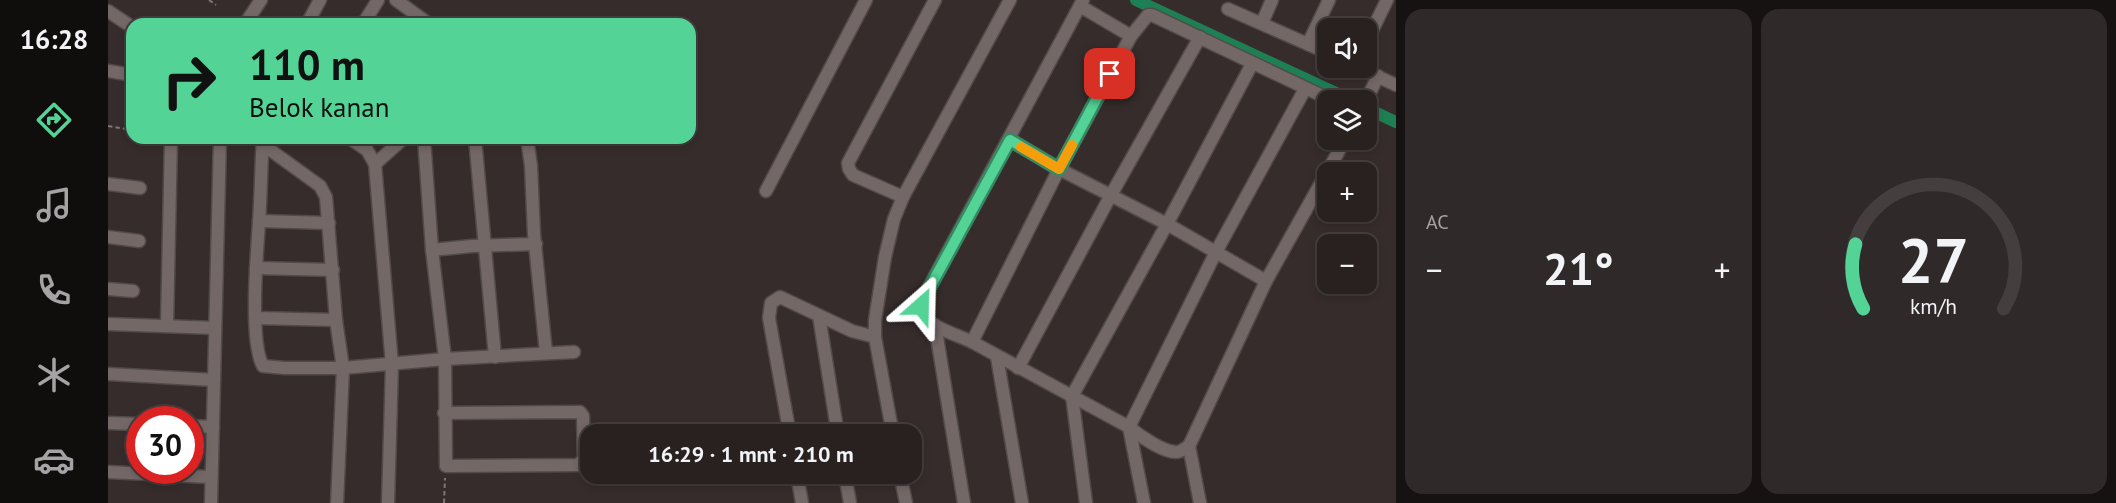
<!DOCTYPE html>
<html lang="id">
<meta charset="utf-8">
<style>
:root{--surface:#282120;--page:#302929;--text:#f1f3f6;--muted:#a5a3a5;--line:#443e3e;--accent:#53d396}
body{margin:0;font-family:"PT Sans",sans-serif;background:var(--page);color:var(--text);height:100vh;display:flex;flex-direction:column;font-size:22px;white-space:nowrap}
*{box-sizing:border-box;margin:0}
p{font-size:20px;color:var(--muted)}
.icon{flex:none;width:33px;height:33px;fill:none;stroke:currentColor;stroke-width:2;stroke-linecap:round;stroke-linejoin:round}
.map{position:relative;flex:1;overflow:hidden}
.sheet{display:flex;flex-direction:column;gap:9px;padding:9px;background:#161212;width:720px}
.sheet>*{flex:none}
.top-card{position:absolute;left:18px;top:18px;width:570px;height:126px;border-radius:18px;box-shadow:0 3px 9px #0003,0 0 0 2px var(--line);background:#53d396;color:#111;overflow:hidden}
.controls{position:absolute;left:1209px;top:18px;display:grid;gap:12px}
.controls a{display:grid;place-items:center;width:60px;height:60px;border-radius:12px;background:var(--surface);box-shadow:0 3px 9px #0003,0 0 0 2px var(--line);font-size:30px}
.speed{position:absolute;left:18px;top:406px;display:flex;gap:12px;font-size:30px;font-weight:700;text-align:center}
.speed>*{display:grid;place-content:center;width:78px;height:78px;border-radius:50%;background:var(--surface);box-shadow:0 3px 9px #0003,0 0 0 2px var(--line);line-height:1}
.speed .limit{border:9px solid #d22;background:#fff;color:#111}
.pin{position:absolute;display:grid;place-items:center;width:51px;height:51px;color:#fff;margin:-26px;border-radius:12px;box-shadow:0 3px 9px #0006}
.me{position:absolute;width:66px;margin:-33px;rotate:25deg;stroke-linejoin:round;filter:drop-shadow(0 0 4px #0008)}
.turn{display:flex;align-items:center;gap:21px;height:126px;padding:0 24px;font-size:27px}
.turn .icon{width:78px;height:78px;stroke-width:2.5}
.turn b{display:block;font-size:42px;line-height:51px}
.big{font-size:45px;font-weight:700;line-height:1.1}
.sheet .tile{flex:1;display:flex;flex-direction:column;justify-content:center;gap:9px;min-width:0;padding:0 21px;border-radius:18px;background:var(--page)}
.sheet .dial{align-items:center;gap:0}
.dial svg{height:156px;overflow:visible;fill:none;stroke:var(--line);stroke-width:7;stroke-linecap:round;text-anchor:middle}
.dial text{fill:var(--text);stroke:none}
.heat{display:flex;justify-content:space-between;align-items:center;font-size:33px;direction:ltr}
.sheet .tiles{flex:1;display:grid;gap:9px;grid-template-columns:repeat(2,1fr)}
.trip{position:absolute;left:472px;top:424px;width:342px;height:60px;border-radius:18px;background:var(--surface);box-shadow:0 3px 9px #0003,0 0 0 2px var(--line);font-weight:700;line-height:60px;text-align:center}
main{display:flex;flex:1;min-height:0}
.menu{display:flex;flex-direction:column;width:108px;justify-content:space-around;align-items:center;background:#100d0d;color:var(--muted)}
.menu .icon{width:42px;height:42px}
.menu .selected{color:var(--accent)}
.menu b{font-size:27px;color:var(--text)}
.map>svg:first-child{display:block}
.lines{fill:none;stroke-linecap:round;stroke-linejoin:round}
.canal{stroke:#1e7e54;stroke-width:12}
.minor-casing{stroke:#524a49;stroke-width:15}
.path{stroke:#7e7675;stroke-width:2;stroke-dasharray:4.5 3;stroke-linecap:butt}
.minor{stroke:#746867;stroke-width:12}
.route-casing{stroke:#368962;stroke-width:15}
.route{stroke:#53d396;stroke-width:10}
.slow{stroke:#f59e0b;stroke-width:10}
</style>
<main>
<nav class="menu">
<b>16:28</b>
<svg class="icon selected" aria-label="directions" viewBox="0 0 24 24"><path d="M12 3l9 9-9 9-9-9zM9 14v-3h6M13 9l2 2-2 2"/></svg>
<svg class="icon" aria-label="music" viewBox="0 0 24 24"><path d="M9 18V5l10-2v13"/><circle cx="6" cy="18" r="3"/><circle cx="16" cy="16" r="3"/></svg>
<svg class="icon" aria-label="phone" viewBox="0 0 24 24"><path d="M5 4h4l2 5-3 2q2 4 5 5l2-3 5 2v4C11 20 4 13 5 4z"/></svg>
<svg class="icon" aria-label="climate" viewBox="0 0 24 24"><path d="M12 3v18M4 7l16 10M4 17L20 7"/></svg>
<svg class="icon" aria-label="car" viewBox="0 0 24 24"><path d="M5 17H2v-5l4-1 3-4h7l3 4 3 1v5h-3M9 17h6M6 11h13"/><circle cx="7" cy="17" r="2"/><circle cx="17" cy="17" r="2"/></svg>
</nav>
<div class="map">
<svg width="1288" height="503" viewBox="0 0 1288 503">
<rect width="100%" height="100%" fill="#362c2b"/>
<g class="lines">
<!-- canal -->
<g class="canal">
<polyline points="1028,0 1243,100"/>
<polyline points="1258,108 1288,122"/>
</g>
<!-- minor casing -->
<g class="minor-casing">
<g id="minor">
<polyline points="288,0 321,24"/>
<path d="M975,0L821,287C817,296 809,307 817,317C828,330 851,335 866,343C917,371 969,399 1021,427C1031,435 1054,452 1068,452C1073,452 1077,448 1081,446L1092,503"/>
<polyline points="972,6 1023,36"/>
<polyline points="1120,9 1220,53"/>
<polyline points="0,11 24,27"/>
<polyline points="1154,23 1164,0"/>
<polyline points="137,24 153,0"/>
<polyline points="199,24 212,0"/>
<polyline points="255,24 270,0"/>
<polyline points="1258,43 1279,0"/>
<polyline points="1200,44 1221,0"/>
<polyline points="1251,68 1288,85"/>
<polyline points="0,71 24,75"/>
<polyline points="1258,101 1270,76"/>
<path d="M155,138C153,166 153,194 151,222C149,253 141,341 155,366L177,368H235L337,359L466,352"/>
<polyline points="241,138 259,150 267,164 284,365 280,503"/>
<polyline points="316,138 324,250 337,359 338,466 470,465 476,459 475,416 472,412 336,413"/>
<polyline points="367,138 387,357"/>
<polyline points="419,138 423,166 426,234 438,353"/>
<polyline points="902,140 951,169 1059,224 1158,281"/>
<polyline points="154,144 212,186 218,197 228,320 235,368 229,503"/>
<polyline points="267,164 296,138"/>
<polyline points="0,184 32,188"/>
<polyline points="658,191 758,0"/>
<polyline points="795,197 745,175 741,169 740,163 827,0"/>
<polyline points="151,221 221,223"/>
<polyline points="0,237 31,241"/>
<polyline points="324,250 364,246 428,244"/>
<polyline points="148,268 225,270"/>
<polyline points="0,289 25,291"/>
<polyline points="711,316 730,435"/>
<polyline points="148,318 228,320"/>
<polyline points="0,324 107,328"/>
<polyline points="827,325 856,503"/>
<polyline points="59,326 63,138"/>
<polyline points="864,342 951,169 1023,36 1040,15 1044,15 1223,100"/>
<polyline points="889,357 914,503"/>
<polyline points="910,368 1003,195 1092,37"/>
<polyline points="0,374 106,380"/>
<polyline points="0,423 32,424"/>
<polyline points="82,426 105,427"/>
<polyline points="682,435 661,318 663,303 672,297 744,331 767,337"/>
<polyline points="785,435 767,337 767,320 777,257 786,219 795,197 902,0"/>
<polyline points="1081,446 1158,281 1237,140"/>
<polyline points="0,472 102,477"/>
<polyline points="689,474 694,503"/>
<polyline points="737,474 742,503"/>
<polyline points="792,474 798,503"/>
<polyline points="103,503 112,138"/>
<polyline points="978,503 964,396 1059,224 1144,64"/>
<polyline points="1036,503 1021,427 1108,252 1197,89"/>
</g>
</g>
<!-- path -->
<g class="path">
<polyline points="101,0 108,5"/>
<polyline points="0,126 24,130"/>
<polyline points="336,503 337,478"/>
</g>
<!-- minor -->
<use href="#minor" class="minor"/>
</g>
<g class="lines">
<!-- route casing -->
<g class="route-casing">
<polyline id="route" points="813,306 822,287 902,140 951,169 1002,74"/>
</g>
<!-- route -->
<use href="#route" class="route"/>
<!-- slow -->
<polyline class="slow" points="913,147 951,169 964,145"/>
</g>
</svg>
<div class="controls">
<a><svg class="icon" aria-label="sound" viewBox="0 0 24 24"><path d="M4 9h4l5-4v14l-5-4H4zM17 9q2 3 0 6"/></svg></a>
<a><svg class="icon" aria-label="layers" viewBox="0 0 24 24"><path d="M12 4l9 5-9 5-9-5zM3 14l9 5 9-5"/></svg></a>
<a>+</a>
<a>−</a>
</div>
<div class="speed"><div class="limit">30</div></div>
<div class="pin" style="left:1002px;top:74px;background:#d93025"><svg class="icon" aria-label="arrive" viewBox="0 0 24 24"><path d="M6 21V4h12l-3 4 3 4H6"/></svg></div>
<svg class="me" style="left:813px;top:306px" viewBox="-20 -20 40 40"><path d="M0-17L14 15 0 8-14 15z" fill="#53d396" stroke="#fff" stroke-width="4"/></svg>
<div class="trip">16:29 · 1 mnt · 210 m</div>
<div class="top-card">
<div class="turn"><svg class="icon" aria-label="right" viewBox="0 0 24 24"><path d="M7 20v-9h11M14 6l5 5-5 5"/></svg><div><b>110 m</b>Belok kanan</div></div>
</div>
</div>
<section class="sheet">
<div class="tiles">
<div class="tile"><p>AC</p>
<div class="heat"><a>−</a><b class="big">21°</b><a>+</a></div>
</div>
<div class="tile dial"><svg viewBox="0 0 100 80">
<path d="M14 69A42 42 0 1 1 86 69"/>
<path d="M14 69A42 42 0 0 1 10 36" stroke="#53d396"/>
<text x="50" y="56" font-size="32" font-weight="700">27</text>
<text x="50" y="72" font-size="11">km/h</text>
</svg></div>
</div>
</section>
</main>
